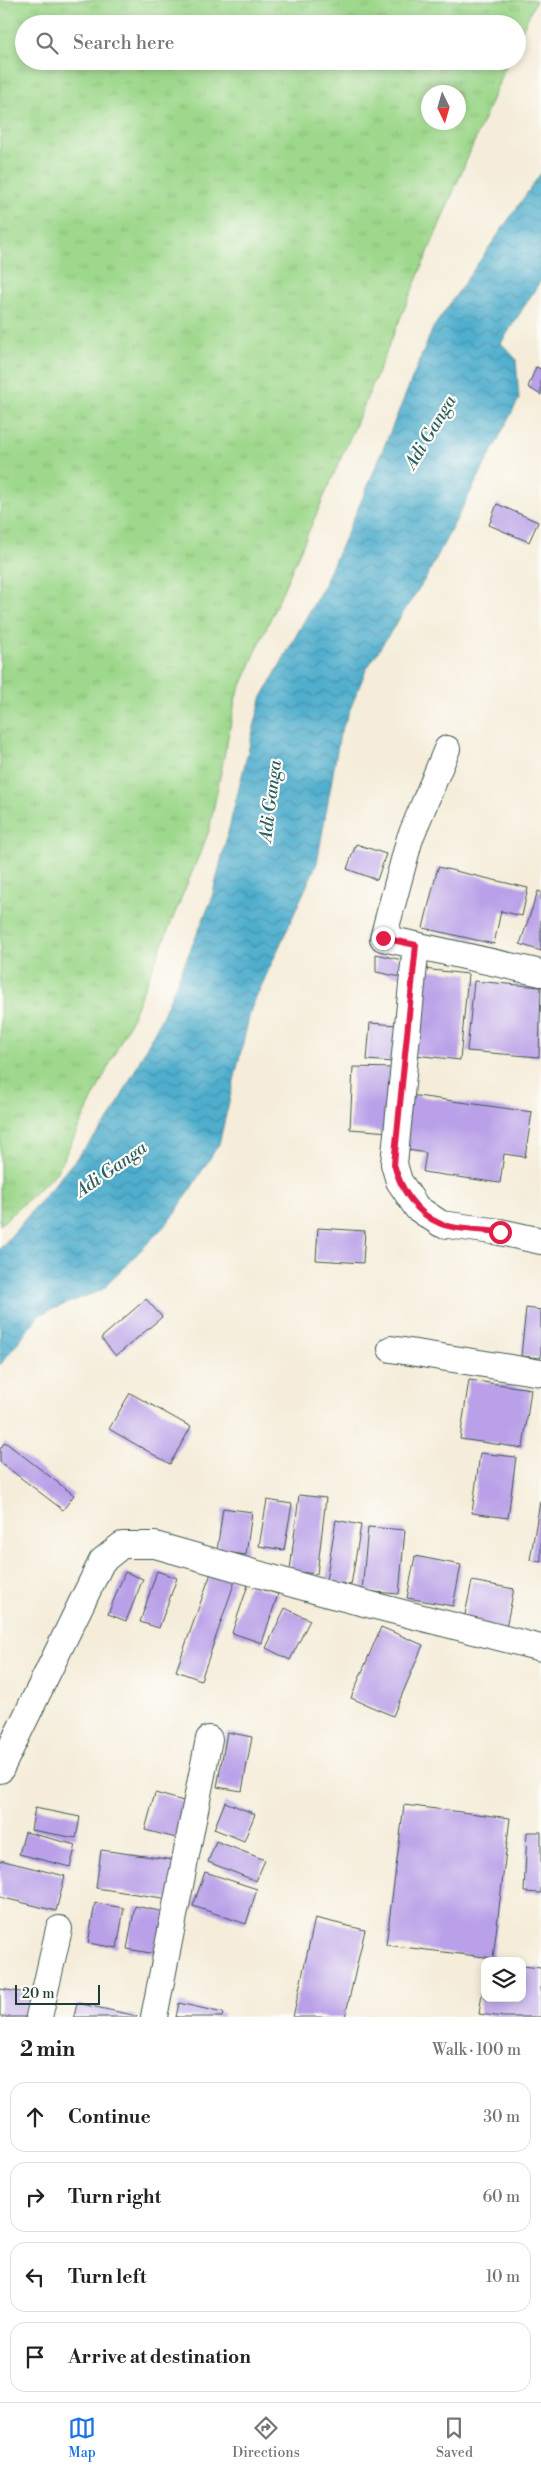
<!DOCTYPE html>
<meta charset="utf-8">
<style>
:root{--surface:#fff;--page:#f6f6f6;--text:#222;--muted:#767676;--line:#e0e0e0;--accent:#1a73e8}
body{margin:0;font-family:"Libre Bodoni",serif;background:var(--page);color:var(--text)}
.controls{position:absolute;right:15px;bottom:15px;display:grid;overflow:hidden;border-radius:10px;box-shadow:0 2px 8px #0003}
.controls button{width:45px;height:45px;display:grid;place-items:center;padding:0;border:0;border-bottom:1px solid var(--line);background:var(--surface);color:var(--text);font:25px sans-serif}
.compass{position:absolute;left:421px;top:85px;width:45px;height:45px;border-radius:50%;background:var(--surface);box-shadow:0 2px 8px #0003;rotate:175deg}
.scale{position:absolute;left:15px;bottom:12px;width:85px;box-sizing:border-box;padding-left:5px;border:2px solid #1f3d34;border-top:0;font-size:14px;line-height:18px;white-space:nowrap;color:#1f3d34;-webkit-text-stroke:4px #fdfcf7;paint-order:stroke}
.stop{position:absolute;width:15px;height:15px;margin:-11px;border:4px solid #e11d48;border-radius:50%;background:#fff}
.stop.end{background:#e11d48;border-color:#fff;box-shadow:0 1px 5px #0008}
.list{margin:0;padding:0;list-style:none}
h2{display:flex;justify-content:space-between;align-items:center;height:65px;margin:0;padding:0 20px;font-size:21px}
h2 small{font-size:16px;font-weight:400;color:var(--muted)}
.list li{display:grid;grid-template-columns:32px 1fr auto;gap:15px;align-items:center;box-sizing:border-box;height:70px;margin:0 10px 10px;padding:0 10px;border:1px solid var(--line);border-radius:15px}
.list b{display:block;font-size:19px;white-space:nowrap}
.list em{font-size:16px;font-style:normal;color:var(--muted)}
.icon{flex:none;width:28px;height:28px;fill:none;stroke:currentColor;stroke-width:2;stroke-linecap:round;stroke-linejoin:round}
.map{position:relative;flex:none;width:541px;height:2017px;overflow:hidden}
.search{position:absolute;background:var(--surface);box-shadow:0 2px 8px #0003;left:15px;right:15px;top:15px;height:55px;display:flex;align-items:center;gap:12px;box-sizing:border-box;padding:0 18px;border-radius:28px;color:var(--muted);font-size:19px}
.sheet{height:385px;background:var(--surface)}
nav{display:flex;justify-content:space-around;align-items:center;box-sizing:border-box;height:70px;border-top:1px solid var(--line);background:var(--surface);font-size:14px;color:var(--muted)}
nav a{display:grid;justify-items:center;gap:2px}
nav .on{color:var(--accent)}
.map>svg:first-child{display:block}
.grass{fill:url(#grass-tufts);stroke:#5e8a60;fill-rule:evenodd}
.water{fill:url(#water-waves);stroke:#377680}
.building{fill:#b9a0e8}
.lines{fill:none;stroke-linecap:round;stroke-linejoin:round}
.minor-casing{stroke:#3f574d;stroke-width:28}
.minor{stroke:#fff;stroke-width:26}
.route{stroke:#e11d48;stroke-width:6}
.labels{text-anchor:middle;stroke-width:4.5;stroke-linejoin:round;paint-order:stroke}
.water-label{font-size:18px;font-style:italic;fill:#2d5f62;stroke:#fdfcf7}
</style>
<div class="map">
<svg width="541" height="2017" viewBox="0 0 541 2017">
<defs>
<pattern id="grass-tufts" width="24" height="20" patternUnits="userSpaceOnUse" patternTransform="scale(1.25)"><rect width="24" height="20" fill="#9ed88c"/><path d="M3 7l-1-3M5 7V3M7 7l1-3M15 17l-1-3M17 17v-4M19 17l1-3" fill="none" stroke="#88ba79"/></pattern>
<pattern id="water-waves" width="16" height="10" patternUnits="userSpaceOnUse" patternTransform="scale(1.25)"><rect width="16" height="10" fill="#4faecd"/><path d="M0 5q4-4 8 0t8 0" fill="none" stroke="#418fa7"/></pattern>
</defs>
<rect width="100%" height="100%" fill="#fdfcf7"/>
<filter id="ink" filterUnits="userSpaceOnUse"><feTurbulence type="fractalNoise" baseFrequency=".02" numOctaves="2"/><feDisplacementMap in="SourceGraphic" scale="10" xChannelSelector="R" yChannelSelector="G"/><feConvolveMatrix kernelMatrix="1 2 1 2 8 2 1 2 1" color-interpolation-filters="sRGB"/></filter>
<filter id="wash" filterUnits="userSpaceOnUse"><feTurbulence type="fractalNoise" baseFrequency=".0096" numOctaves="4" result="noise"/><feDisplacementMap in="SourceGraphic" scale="20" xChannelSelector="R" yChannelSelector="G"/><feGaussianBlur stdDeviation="1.12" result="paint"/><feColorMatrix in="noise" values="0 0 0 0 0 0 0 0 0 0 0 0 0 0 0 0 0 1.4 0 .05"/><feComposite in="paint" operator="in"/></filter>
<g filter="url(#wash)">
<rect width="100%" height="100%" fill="#f5edda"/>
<path class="grass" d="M0,0H536L517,41V24H24V61H508L359,417L236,697L209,831L130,1022L57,1172L0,1225ZM428,92H458V122H428Z"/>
<path class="water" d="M541,173V280L501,343L516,359L519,399L427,576L366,670L340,734L317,863L251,1009L219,1144L172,1218L102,1290L40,1314L0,1365V1249L111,1117L163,1015L211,901L261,699L323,587L367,488L433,328Z"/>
<g id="blocks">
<path class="building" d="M536,367L541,369V395L528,387Z
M497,504L538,522L529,542L489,525Z
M356,844L386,854L377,880L347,869Z
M438,867L528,888L522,916L501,911L494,944L423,928Z
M538,891L541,892V951L520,944Z
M376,954L402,960L401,977L376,972Z
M423,969L468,974L460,1060L414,1055Z
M474,981L541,987L539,1057L467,1051Z
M370,1023L397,1025L394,1062L367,1060Z
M353,1067L393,1068L390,1132L350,1129Z
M410,1095L532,1112L525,1157L504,1154L500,1183L423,1172L426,1153L402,1149Z
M318,1228L365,1231L363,1263L316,1260Z
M146,1299L162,1317L116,1356L101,1338Z
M526,1308L541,1310V1358L521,1356Z
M469,1380L531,1389L523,1448L460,1439Z
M130,1393L191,1427L170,1464L109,1429Z
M5,1442L74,1495L63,1510L0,1462V1449Z
M480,1453L516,1457L508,1518L472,1513Z
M299,1495L326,1498L317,1574L290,1571Z
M267,1500L292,1504L284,1550L259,1546Z
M540,1502H541V1562L530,1560Z
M223,1508L252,1512L246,1555L217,1551Z
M336,1520L361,1525L351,1585L326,1581Z
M368,1527L405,1530L399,1594L362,1591Z
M415,1556L461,1565L453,1606L407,1598Z
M157,1571L177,1578L159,1628L140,1622Z
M125,1572L143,1579L126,1621L108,1614Z
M211,1573L235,1581L201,1680L176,1671Z
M472,1581L514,1589L505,1632L463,1624Z
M248,1585L278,1594L262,1643L232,1633Z
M285,1608L310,1620L290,1660L266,1648Z
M381,1627L423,1645L393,1716L351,1698Z
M227,1732L252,1737L242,1791L217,1787Z
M155,1793L194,1804L184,1840L145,1830Z
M225,1802L255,1814L244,1841L214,1829Z
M404,1805L510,1818L493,1958L386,1945Z
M35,1808L80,1817L76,1838L31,1830Z
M25,1832L76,1845L70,1867L19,1854Z
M527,1832H541V1893L524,1892Z
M216,1841L265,1860L256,1881L208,1862Z
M101,1850L181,1861L176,1900L96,1888Z
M0,1860L65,1876L56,1911L0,1897Z
M205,1872L257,1889L246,1924L193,1906Z
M95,1903L124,1908L117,1948L88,1943Z
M135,1906L170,1913L162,1955L127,1949Z
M315,1918L365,1930L345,2017H293Z
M522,1966L541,1968V2017H504L479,2014L484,1979L485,1998H522Z
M0,1989L34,1994L31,2017H0Z
M77,2003L137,2016V2017H74Z
M179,2003L223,2013L222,2017H176Z"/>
</g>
</g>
<g filter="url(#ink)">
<use href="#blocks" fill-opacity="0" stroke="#3f574d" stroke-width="1"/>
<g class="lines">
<defs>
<path id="minor" d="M447,749L410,838L383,938L541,973
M416,945L394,1164L399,1181L417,1208L441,1224L500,1232L541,1241
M391,1349L541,1373
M0,1770L102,1561L122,1545H155L332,1595L541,1648
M39,2017L59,1929
M154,2017L209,1739"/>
</defs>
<use href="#minor" class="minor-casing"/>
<use href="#minor" class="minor"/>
</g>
</g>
<g class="lines" filter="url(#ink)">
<path class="route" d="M383,938L416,945L394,1164C400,1188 416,1214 441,1224C456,1230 484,1230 500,1232"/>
</g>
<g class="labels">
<g class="water-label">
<text transform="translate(430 432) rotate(-59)" y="6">Adi Ganga</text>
<text transform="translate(270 801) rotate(-83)" y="6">Adi Ganga</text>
<text transform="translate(111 1169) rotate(-35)" y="6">Adi Ganga</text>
</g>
</g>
</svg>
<div class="controls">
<button><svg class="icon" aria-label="layers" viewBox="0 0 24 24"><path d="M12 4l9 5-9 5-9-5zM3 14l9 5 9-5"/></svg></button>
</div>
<svg class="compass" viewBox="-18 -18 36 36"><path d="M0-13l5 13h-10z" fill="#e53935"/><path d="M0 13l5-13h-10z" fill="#767676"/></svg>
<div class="scale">20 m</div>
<div class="stop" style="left:500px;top:1232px"></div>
<div class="stop end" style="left:383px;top:938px"></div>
<div class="search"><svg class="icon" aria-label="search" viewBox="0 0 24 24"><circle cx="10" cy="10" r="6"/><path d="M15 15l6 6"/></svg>Search here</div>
</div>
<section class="sheet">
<h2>2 min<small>Walk · 100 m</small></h2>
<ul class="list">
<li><svg class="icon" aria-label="ahead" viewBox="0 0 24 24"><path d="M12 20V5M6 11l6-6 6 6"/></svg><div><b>Continue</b></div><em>30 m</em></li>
<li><svg class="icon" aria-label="right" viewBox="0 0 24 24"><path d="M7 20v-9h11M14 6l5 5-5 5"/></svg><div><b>Turn right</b></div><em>60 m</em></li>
<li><svg class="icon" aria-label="left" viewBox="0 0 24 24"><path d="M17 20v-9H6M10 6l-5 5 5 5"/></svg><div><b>Turn left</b></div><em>10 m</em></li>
<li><svg class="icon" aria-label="arrive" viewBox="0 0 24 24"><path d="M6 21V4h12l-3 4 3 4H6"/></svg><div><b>Arrive at destination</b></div></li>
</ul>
</section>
<nav>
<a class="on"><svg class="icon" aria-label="map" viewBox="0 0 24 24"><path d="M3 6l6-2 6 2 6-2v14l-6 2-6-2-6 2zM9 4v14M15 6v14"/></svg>Map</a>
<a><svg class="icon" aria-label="directions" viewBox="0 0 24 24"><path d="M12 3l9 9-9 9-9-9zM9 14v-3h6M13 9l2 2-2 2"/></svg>Directions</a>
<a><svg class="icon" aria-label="saved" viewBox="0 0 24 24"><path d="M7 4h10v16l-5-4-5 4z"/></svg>Saved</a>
</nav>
